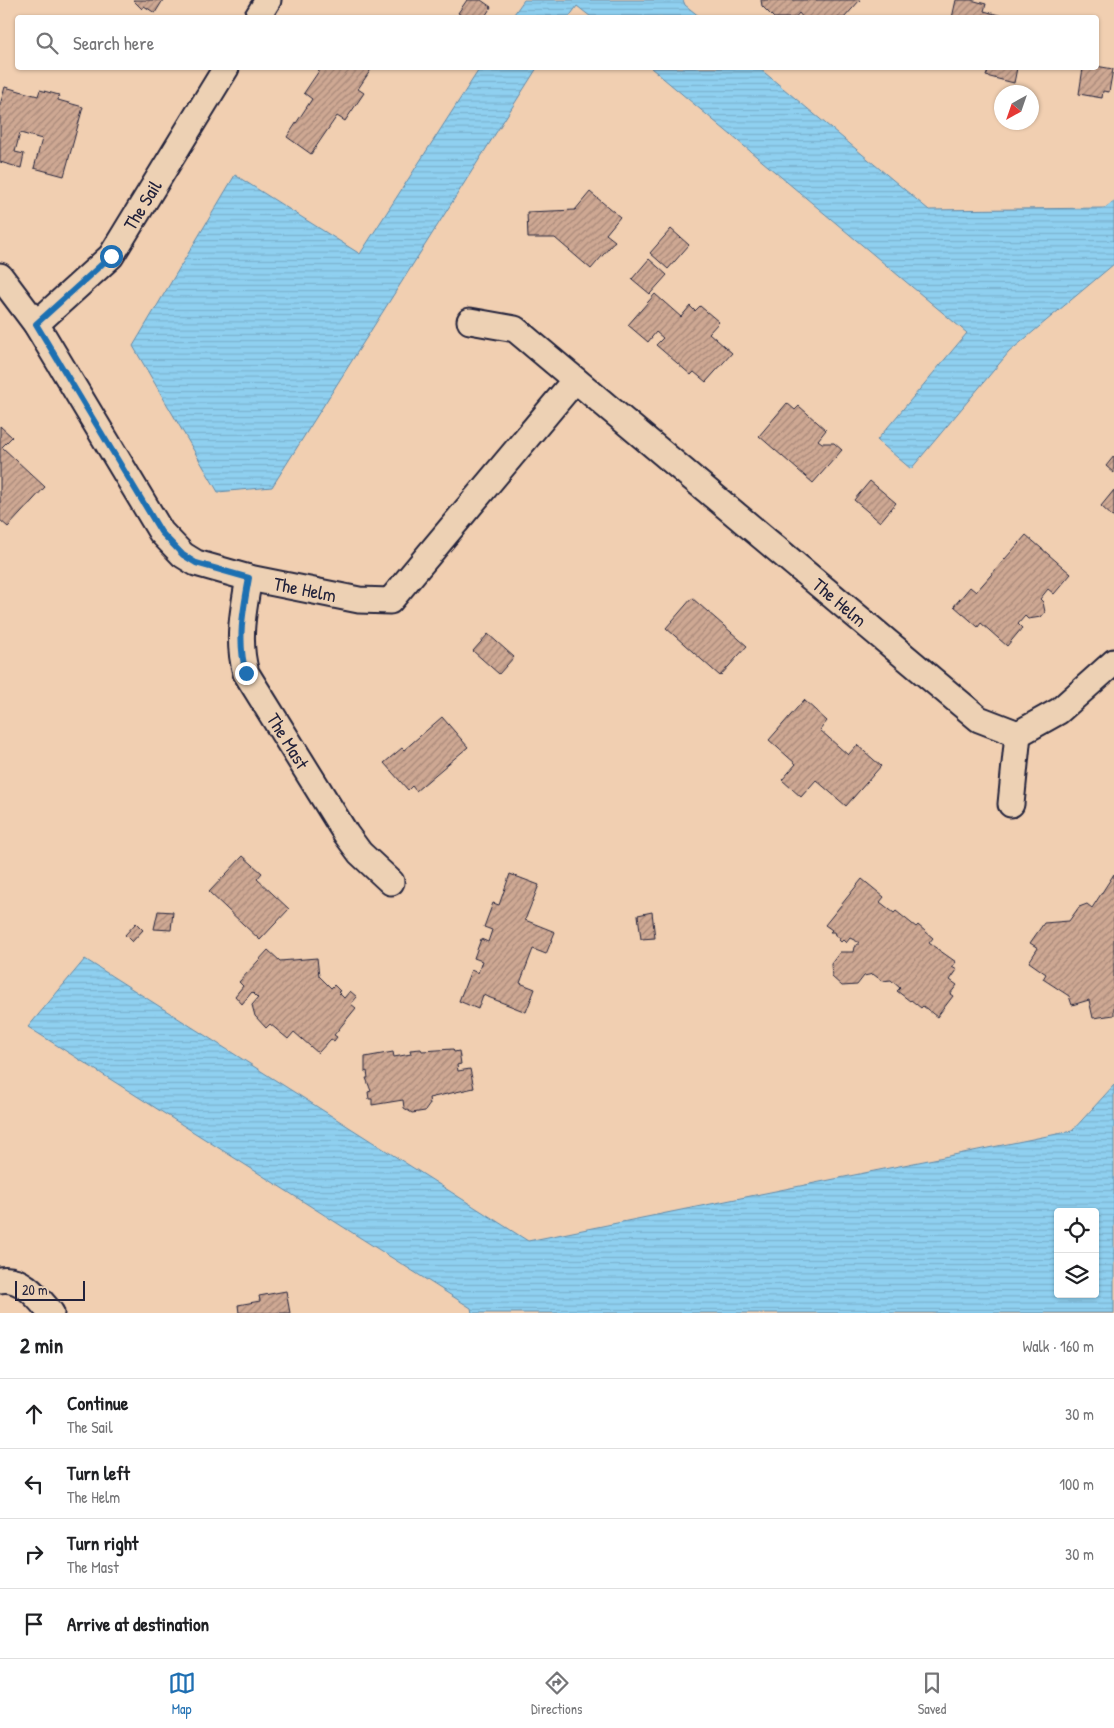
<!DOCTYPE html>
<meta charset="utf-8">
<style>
:root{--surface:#fff;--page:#f6f6f6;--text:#202124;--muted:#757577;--line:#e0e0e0;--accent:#1f6fb2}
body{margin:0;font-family:"Patrick Hand",sans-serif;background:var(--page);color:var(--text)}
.controls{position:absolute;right:15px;bottom:15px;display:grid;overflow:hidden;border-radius:5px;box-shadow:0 1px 4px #0004}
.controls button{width:45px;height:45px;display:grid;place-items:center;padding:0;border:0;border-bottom:1px solid var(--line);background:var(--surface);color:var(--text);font:25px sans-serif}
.compass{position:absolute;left:994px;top:85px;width:45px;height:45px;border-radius:50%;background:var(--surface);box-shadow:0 1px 4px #0004;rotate:220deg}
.scale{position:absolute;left:15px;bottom:12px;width:70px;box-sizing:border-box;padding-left:5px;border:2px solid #22223b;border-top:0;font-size:14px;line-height:18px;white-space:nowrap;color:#22223b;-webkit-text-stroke:4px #edd1b4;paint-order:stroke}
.stop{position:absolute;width:15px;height:15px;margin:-11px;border:4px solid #1f6fb2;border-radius:50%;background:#fff}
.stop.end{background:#1f6fb2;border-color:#fff;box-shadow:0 1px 5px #0008}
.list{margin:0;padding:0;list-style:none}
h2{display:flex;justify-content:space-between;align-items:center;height:65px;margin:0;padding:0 20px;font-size:21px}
h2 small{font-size:16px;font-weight:400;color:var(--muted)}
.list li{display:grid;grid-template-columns:32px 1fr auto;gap:15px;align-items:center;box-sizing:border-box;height:70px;padding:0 20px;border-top:1px solid var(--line)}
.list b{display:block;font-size:19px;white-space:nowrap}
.list p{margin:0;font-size:16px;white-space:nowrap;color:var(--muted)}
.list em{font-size:16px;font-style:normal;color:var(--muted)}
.icon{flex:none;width:28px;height:28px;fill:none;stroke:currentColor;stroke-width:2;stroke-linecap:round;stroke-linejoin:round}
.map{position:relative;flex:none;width:1114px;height:1313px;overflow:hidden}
.search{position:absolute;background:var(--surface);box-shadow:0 1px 4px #0004;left:15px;right:15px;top:15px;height:55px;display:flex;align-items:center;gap:12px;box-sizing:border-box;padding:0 18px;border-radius:5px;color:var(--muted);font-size:19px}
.sheet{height:345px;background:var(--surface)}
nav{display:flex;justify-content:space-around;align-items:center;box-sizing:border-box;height:70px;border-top:1px solid var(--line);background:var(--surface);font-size:14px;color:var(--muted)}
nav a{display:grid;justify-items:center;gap:2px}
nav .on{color:var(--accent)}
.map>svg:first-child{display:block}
.water{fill:url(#water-rules);stroke:#638aa8;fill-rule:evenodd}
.building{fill:url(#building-hatch);stroke:#22223b}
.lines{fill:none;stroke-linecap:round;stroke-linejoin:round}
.minor-casing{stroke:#22223b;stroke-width:29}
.minor{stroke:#edd1b4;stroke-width:25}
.route{stroke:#1f6fb2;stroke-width:6}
.labels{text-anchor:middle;stroke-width:5;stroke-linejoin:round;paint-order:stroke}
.street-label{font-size:19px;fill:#22223b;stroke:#edd1b4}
</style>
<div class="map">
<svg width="1114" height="1313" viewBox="0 0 1114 1313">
<defs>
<pattern id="water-rules" width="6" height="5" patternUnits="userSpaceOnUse" patternTransform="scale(1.25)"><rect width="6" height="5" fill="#8fd0f0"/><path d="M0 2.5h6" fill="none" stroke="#7bb2cf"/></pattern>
<pattern id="building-hatch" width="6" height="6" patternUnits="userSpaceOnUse" patternTransform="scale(1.25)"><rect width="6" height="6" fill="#cea893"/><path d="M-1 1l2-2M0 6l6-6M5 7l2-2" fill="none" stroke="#a78879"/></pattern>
</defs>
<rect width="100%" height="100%" fill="#f1cfb1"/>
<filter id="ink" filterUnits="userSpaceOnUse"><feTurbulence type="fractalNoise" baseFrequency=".02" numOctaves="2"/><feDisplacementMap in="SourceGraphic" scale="10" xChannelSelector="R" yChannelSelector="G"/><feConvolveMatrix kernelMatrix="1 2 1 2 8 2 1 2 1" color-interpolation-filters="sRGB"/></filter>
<g filter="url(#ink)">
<path class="water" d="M524,0H683L685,5L700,17H591L577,6L569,17H512Z
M480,68H537L272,487L218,492L133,346L235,175L360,254Z
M651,68H759L929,210L1105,208L1114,201V264L1009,352L911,469L877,440L967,333Z
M85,959L528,1241L1072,1131L1114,1085V1313H472L471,1308L28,1027ZM1058,1212H1095V1294H1058Z"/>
<path class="building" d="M133,0H163L155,13L144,6L142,9Z
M467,0H481L491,7L484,18H465L458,13Z
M761,0H860L844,18H803L799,13L795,18H774L762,6Z
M956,0H971L986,4L984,11L1010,18H952Z
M1096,66L1113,69L1109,92L1103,91L1102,98L1079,94L1083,68Z
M321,68H372L358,89L364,93L345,121L337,116L311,154L287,137L312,99L304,93Z
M989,68H1017L1014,83L986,76Z
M5,87L38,96L40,90L59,95L58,100L83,107L64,176L34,168L42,139L20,133L15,152L24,154L21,168L0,162V105Z
M590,192L620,217L606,234L615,241L591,269L555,238H528L527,212L575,210Z
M671,229L689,245L668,269L650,253Z
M649,259L667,275L650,294L632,279Z
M655,294L681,317L690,306L695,311L700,306L719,322L709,333L732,353L706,382L694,372L691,375L656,345L663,338L656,332L648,342L628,325Z
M787,403L795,410L799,406L826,430L818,440L822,443H834L842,450L813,483L759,436Z
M0,426L12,437L2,447L45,487L8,527L0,520Z
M1114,456V473L1106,466Z
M870,481L896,503L880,522L854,500Z
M1114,490V518L1101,506Z
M1026,535L1071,574L1054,594L1048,589L1040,599L1043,602L1045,612L1041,617L1028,619L1025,616L1018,624L1022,628L1007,646L981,623L978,627L954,606L970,587L976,592Z
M692,598L747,646L720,676L666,628Z
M488,634L514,657L499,674L473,651Z
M804,700L827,721L820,730L848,755L857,745L881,766L846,806L816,780L801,797L782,780L796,764L769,740Z
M442,717L468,747L416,791L412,786L408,790L384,763L402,748L404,750Z
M243,856L262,873L257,879L289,909L260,940L209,892Z
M510,874L539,885L525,920L555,932L546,954L533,949L520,983L535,989L526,1012L483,995L478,1009L459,1001L471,970L478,973L482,961L474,958L481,939L488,942L492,930L484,927L493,903L499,905Z
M1114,874V1015L1093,1018L1089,1000L1072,1005L1069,996L1043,979L1046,974L1029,962L1038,948L1030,943L1044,923L1069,921L1079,907L1087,904L1092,908Z
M862,879L884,897L880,902L894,913L896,911L916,927L918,925L933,938L929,943L956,962L952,967L957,970L950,980L957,985L950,994L953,996L937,1017L923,1006L921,1008L911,1000L910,1001L897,991L900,988L891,980L882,981L873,974L864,976L857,985L842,986L832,977L831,964L840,952H853L854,947L860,943L850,938L846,943L843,940L841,942L839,940L840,938L835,935L834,932H830L832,930L825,925Z
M158,911L173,912L171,930L154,929Z
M652,912L655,938L641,939L638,915Z
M136,923L143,930L132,942L125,935Z
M268,950L280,961L317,958L319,976L331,988L334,985L340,991L338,992L344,998L350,991L357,997L351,1004L356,1008L334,1035L337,1037L334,1041L331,1039L318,1053L294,1032L288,1039L270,1024L266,1028L255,1016L252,1005L258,998L252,992L242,1004L235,996L243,986L239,982Z
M421,1049L422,1051L453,1049L454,1052L459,1051L461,1064L457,1065L458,1071L470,1069L474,1088L429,1098L430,1104L425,1111L412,1113L404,1108L403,1100L372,1105V1099H369L368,1092L371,1091L366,1078H368L367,1071L365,1072V1057L393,1052L394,1057L411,1054L410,1050Z
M286,1291L290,1313H239L238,1305L260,1301L259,1296Z"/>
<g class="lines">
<defs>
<g id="minor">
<path d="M257,18L268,0"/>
<path id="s1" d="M0,276L36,324L161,532L183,555L196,563L249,578L359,600L390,601L575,380"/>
<path id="s2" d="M470,321L515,329L979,719L1018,734L1059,711L1114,662"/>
<path id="s3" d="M36,324L111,256L226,68"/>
<path id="s4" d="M249,578C243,611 237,641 246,673L346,834L360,853L391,882"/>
<path d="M1011,804L1018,734"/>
<path d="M0,1280C22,1276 38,1298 51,1313"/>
</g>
</defs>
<use href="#minor" class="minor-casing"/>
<use href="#minor" class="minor"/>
</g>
</g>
<g class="lines" filter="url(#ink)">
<path class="route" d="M111,256L36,324L161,532L183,555L196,563L249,578C243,611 237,641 246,673"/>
</g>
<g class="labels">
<g class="street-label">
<text dy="7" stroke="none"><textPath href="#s3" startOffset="161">The Sail</textPath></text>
<text dy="7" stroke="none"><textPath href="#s1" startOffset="462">The Helm</textPath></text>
<text dy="7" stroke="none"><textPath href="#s2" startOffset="470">The Helm</textPath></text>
<text dy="7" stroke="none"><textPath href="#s4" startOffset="176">The Mast</textPath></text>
</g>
</g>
</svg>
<div class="controls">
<button><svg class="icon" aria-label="locate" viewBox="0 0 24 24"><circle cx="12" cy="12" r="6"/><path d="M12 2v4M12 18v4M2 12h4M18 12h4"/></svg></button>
<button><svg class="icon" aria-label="layers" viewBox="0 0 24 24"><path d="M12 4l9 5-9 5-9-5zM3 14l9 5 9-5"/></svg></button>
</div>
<svg class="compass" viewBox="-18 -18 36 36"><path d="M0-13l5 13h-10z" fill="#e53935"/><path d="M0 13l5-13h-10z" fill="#757577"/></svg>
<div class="scale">20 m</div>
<div class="stop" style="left:111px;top:256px"></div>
<div class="stop end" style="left:246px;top:673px"></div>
<div class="search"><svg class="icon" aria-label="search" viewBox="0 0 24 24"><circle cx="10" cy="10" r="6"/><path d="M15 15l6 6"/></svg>Search here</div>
</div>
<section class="sheet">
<h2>2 min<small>Walk · 160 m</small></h2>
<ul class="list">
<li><svg class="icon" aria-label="ahead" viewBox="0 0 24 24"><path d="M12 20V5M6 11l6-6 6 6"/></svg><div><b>Continue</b><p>The Sail</p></div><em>30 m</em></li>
<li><svg class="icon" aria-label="left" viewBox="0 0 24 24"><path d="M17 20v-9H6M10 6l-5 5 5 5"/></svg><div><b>Turn left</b><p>The Helm</p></div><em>100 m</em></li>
<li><svg class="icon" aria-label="right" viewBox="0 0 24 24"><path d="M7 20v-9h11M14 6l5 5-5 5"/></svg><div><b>Turn right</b><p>The Mast</p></div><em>30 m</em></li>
<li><svg class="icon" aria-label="arrive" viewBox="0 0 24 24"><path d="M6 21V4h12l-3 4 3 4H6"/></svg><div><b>Arrive at destination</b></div></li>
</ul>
</section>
<nav>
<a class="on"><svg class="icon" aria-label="map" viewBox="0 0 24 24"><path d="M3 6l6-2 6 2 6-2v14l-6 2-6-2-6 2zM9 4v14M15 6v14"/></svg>Map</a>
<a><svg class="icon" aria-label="directions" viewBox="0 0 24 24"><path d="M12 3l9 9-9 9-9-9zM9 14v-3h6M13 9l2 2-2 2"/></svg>Directions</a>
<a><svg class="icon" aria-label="saved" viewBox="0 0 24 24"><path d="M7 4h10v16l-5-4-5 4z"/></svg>Saved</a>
</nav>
